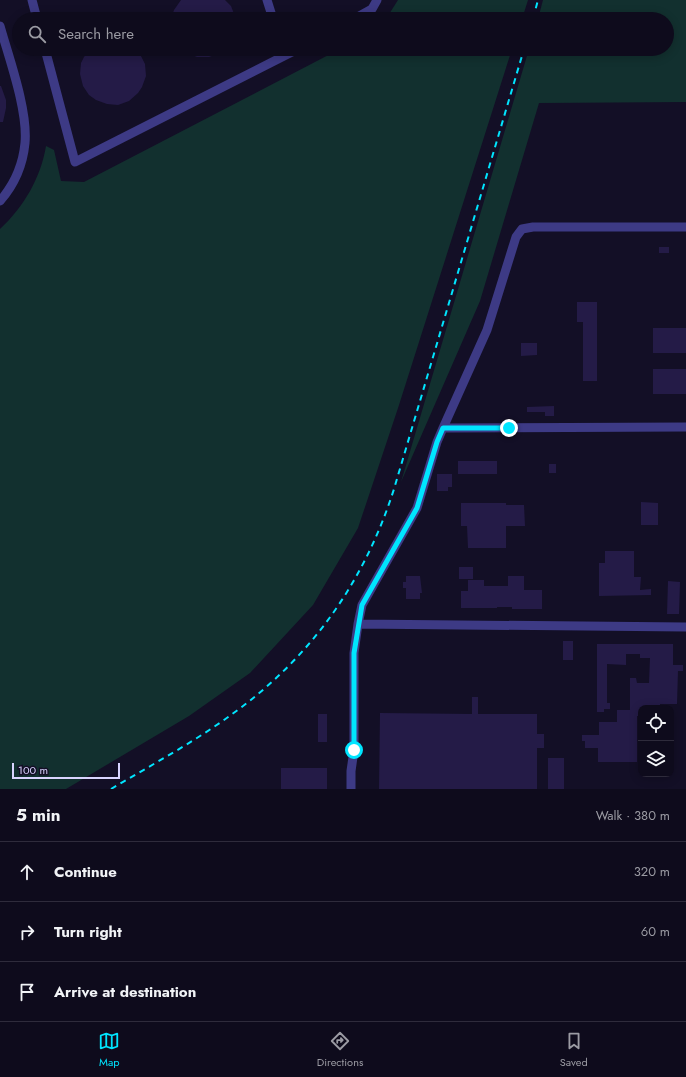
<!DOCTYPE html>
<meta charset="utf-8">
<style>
:root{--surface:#0e0b1c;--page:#171425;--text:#f1f3f6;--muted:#9b9ba3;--line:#2e2b3b;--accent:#00e5ff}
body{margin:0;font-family:Jost,sans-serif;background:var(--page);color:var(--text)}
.controls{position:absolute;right:12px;bottom:12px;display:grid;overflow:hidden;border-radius:8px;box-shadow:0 2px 10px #0003}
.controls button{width:36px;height:36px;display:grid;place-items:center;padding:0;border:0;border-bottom:1px solid var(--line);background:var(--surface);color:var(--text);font:20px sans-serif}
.scale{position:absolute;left:12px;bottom:10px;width:108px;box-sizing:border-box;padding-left:4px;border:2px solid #d9d4ff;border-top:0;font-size:11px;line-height:14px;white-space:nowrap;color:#d9d4ff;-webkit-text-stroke:3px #130f26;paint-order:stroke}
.stop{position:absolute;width:12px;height:12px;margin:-9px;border:3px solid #00e5ff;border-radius:50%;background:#fff}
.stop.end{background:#00e5ff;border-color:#fff;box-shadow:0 1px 4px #0008}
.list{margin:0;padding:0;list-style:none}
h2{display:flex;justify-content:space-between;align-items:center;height:52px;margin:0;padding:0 16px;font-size:17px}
h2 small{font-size:13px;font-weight:400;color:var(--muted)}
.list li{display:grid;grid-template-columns:26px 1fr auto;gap:12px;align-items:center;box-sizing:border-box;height:60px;padding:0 16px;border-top:1px solid var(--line)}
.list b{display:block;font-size:15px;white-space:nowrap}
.list em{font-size:13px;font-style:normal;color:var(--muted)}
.icon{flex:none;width:22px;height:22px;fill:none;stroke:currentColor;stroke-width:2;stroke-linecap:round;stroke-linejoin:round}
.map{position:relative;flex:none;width:686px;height:789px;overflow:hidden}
.search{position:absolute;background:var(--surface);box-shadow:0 2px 10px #0003;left:12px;right:12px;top:12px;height:44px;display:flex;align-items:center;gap:10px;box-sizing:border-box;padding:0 14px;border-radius:22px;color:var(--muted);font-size:15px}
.sheet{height:232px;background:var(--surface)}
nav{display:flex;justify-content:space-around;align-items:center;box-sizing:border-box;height:56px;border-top:1px solid var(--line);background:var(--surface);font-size:11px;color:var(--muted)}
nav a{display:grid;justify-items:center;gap:2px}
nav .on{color:var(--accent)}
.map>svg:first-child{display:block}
.green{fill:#12302f}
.building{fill:#241b47}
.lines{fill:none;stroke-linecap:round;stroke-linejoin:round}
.minor{stroke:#3d3a85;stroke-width:9}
.rail{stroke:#00e5ff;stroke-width:2;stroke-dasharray:6 5;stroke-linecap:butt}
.route{stroke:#00e5ff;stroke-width:5}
</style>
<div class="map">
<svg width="686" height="789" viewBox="0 0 686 789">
<rect width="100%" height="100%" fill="#130f26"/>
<path class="green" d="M398,0H528L522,19H386Z
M543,0H686V102L539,103L480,301L401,482L529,49H667V19H538Z
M340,49H512L399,405L358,528L313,605L250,673L189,716L66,789H0V229C24,207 41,177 46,146L54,150L61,181L84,182Z"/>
<path class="building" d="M181,0H225L231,6L236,19H171L174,10Z
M90,49H136L140,54L145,64L146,76L142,87L138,93L129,101L118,105L107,104L96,100L89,95L83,86L80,74L81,63L84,57Z
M177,49H229V50L209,57H197Z
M0,86H1L6,100V108L3,122H0Z
M659,247H669V253H659Z
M577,302H597V381H583V322H577Z
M653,328H686V353H653Z
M521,343H537V355L521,356Z
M653,369H686V394H653Z
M554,406V416H545V412H527V407Z
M458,461H497V474H458Z
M549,464H556V473H549Z
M437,474H452V487H448V491H437Z
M641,502L658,503V525H641Z
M461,503H506V505H524L525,526H506V548H468L467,526H461Z
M605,551H634V577H641L640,590L651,589V595L599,596V563H605Z
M459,567H473V579H459Z
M406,576H420L422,593H420V599H406V588H403V582H406Z
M508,576H524V590H542V609H512V607H497V608H461V591H468V580H484V586H508Z
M668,581L680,582L679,614H667Z
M563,641H573V660H563Z
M597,644H673V665H683V671H678L677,704H660V706H643V708H641V716H637V762H598V748H585V741H582V735H599V722H617V710H630V678H636L637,683H649L650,658H640V654H626V665L607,664V703H610V709H604V712H597Z
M472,697H478V714H537V734H544V748H537V789H379L380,713L472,714Z
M318,714H327V742H318Z
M548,758H564V789H548Z
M281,768H327V789H281Z"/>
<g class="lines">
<path class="minor" d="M32,0L37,19
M267,0L273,19
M354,19L372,9L377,0
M0,26C9,58 28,110 25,143C23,164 14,185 0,201
M45,49L75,162L284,56
M282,49L284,56L298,49
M686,227H533L522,229L516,237L487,330L443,428L686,427
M443,428L437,442L417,508L362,605L358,624L686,627
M351,789V771L354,750V653L358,624"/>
<path class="rail" d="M533,19L538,0
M111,789C153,764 196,741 235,712C313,655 365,580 394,489L524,49"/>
</g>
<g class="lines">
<path class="route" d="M354,750V653L362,605L417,508L437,442L443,428H509"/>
</g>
</svg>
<div class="controls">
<button><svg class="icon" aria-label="locate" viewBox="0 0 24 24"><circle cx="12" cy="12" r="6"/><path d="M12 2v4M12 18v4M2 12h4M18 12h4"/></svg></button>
<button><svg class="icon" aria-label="layers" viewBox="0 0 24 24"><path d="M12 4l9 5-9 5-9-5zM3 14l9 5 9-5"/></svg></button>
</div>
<div class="scale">100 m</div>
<div class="stop" style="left:354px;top:750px"></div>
<div class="stop end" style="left:509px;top:428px"></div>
<div class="search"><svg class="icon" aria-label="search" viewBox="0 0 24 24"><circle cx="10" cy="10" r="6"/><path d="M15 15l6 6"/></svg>Search here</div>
</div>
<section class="sheet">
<h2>5 min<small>Walk · 380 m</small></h2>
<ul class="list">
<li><svg class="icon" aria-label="ahead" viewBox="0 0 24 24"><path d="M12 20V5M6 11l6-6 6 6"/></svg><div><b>Continue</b></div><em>320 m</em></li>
<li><svg class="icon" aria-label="right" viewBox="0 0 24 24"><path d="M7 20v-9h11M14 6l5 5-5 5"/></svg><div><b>Turn right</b></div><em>60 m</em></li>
<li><svg class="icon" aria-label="arrive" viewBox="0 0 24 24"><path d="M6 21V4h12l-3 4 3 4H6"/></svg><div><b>Arrive at destination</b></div></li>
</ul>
</section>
<nav>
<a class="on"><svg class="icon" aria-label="map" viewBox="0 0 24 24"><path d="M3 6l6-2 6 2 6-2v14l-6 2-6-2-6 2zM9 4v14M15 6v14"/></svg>Map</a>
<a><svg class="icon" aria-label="directions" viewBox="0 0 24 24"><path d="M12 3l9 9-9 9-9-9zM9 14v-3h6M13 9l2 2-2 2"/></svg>Directions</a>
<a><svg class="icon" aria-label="saved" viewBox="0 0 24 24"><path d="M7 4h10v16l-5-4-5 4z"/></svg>Saved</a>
</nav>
